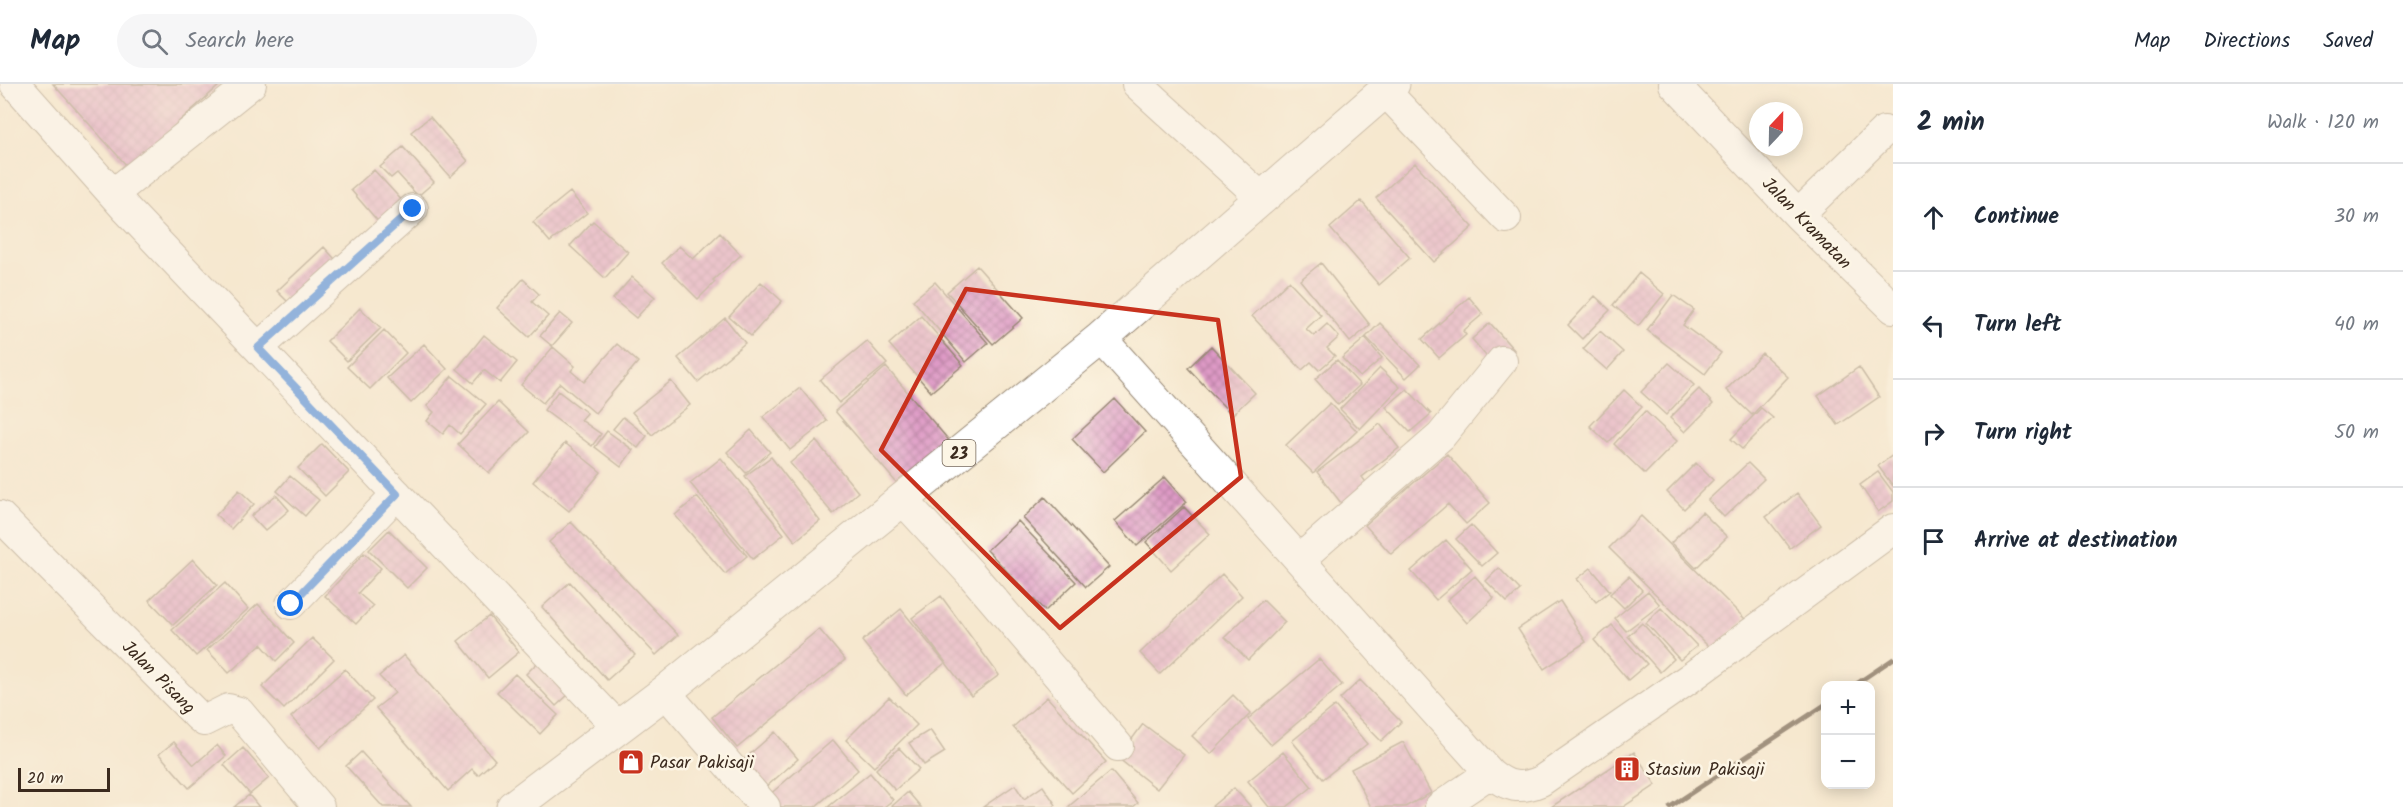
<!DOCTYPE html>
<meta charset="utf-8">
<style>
:root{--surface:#fff;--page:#f6f6f7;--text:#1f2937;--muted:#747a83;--line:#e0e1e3}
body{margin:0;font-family:Kalam,sans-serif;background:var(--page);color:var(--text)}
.controls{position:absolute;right:18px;bottom:18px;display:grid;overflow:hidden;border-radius:12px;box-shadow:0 3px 15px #0003}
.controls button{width:54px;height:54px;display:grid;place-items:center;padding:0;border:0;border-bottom:2px solid var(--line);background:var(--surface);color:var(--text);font:30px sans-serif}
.compass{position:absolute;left:1749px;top:18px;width:54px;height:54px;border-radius:50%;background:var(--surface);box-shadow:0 3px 15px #0003;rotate:22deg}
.scale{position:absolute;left:18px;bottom:15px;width:92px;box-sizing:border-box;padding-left:6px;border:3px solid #3b2a1e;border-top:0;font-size:16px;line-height:21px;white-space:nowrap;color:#3b2a1e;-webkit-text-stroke:4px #fcf5e5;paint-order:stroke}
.stop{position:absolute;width:18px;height:18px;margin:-14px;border:4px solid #1a73e8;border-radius:50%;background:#fff}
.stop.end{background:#1a73e8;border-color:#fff;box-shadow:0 2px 6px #0008}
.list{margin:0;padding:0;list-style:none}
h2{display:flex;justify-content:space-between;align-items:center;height:78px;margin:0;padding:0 24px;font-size:26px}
h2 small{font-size:20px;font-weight:400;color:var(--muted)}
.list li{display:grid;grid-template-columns:39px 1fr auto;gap:18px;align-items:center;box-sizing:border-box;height:108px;padding:0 24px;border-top:2px solid var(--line)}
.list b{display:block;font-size:22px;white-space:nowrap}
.list em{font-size:20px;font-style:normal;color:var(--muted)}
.icon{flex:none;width:33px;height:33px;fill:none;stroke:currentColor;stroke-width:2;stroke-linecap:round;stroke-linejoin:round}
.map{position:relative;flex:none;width:1893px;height:723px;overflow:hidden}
header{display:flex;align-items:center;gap:36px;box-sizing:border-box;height:84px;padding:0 30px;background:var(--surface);border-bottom:2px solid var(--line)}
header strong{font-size:28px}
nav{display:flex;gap:33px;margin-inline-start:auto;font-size:21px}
.search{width:420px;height:54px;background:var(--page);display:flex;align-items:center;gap:15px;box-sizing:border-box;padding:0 21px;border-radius:33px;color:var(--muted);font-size:22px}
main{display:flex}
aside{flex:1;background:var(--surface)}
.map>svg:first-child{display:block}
.building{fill:url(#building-cross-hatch)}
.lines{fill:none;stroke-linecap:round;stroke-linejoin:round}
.minor-casing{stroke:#988976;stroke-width:32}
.trunk-casing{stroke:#988976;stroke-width:35}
.minor{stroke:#fff;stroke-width:30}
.trunk{stroke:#fff;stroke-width:33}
.rail{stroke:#3b2a1e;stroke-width:4.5}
.route{stroke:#1a73e8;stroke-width:8}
.marked{fill:none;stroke:#c8321e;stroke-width:4.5;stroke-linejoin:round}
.labels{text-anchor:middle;stroke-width:5;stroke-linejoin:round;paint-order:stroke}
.shield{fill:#fcf5e5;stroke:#75675a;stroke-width:1.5}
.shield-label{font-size:16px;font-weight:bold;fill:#3b2a1e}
.street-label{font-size:18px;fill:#3b2a1e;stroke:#fcf5e5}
.poi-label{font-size:18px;fill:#3b2a1e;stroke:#fcf5e5;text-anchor:start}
</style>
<header>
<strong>Map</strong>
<div class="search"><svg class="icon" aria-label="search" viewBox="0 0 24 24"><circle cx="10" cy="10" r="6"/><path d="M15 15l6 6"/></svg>Search here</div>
<nav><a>Map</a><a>Directions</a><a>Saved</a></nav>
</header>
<main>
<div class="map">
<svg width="1893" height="723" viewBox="0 0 1893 723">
<defs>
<pattern id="building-cross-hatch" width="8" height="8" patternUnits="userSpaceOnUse" patternTransform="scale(1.5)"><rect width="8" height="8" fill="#de9ac6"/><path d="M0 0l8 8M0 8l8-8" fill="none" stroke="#b57ea0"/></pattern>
</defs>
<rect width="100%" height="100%" fill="#fcf5e5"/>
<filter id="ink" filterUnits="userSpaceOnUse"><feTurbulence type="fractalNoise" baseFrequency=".0167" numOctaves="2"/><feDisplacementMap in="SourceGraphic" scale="12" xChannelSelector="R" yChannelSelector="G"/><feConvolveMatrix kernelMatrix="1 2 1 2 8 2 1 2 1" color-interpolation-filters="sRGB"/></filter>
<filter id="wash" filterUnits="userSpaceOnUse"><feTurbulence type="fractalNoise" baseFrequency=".008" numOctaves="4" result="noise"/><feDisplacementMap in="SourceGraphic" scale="24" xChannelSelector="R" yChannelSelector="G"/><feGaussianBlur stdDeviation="1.35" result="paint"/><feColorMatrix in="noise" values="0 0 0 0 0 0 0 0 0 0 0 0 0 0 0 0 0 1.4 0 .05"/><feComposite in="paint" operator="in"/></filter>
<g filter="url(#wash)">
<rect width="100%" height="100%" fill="#f6e8cf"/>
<g id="blocks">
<path class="building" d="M53,0H221L128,83Z
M430,33L468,77L450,93L411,48Z
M403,63L434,98L418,112L397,89L391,94L380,83Z
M1415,79L1473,143L1434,178L1376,114Z
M374,86L406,121L382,142L351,106Z
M570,108L587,129L550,158L533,138Z
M1361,117L1410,174L1379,201L1330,144Z
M593,137L628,168L605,194L570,162Z
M720,149L741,171L713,196L715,198L698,215L662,179L679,162L693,175Z
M324,163L343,184L297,227L277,207Z
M1321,179L1370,241L1350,258L1300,196Z
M977,182L1023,234L993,260L947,208Z
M1639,189L1664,210L1638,242L1613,221Z
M632,193L655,213L636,234L613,215Z
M523,195L539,210L532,218L548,232L529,253L497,224Z
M1289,197L1321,231L1306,245L1314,252L1327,240L1339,253L1327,264L1335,272L1319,286L1311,278L1302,286L1252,232Z
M761,198L782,217L751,252L729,233Z
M935,198L988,259L966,278L913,216Z
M1673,211L1694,226L1683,241L1721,269L1705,290L1647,246Z
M1595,212L1610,226L1582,255L1568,241Z
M1469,213L1483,230L1463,247L1466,251L1439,274L1422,255Z
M360,224L381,244L347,277L327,257Z
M560,229L572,239L552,262L540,252Z
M921,232L963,281L931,308L889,260Z
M725,234L745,259L698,298L678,274Z
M1380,239L1420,281L1406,294L1366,253Z
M1490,239L1514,266L1495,283L1472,255Z
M384,246L406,269L370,305L347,283Z
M1600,247L1623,268L1607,286L1583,265Z
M484,251L517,278L500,299L484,286L473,299L457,285Z
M1365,254L1382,274L1360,293L1342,274Z
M867,257L887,280L839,319L820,296Z
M424,260L447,285L411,319L387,294Z
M617,260L638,278L595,329L560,299L543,319L521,301L553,263L575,282L571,287L584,298Z
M1211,262L1255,309L1232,331L1188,284Z
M1762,269L1788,293L1752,331L1726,306Z
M1337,276L1360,301L1338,321L1315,295Z
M1669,279L1694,301L1666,331L1641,308Z
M886,283L952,360L901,404L835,327Z
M1859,283L1879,313L1838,341L1818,312Z
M1380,284L1400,303L1360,345L1340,325Z
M452,292L486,320L460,350L450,341L443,350L427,337L434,328L427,322Z
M671,297L690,321L652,351L632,328Z
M800,304L827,337L790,366L763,333Z
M1407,305L1431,330L1410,348L1386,323Z
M1699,305L1713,320L1685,348L1670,334Z
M1624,306L1642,323L1608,359L1590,342Z
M558,307L587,329L581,336L601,350L592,362L544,326Z
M1115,315L1145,348L1103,388L1072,355Z
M498,318L529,348L489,389L458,360Z
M1330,319L1357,347L1313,389L1286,361Z
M1761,324L1773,334L1742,365L1731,355Z
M1645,327L1677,357L1645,390L1614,360Z
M623,333L647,352L638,364L613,345Z
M1380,340L1399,364L1362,393L1374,409L1348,428L1317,388Z
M751,346L770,368L746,389L727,368Z
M607,347L633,366L621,383L595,363Z
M816,357L858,408L833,430L790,379Z
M565,359L601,388L569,427L533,398Z
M322,360L349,388L325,412L298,384Z
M1447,370L1490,419L1466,440L1448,420L1391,470L1365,441Z
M1893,371V402L1878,382Z
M771,373L820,437L795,457L745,392Z
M721,374L784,450L753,475L690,399Z
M1696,379L1713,396L1684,425L1667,408Z
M1748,379L1764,395L1724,433L1708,416Z
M1878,388L1893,408V417L1878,428L1860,401Z
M290,392L319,416L305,432L277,407Z
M1165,393L1187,418L1137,462L1115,437Z
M239,406L254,420L231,445L216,431Z
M1797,409L1821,441L1790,464L1766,433Z
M276,411L289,426L265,447L251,432Z
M697,413L747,472L725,490L675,431Z
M1045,413L1109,483L1086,503L1023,434Z
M1184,423L1210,450L1171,486L1146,458Z
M1702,428L1727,453L1696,484L1671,459Z
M1641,432L1745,535L1713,567L1609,464Z
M1018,437L1076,498L1045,527L987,466Z
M571,438L678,551L656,571L549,458Z
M1471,441L1497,469L1482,482L1456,455Z
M389,446L427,484L407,504L369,466Z
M1446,456L1472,485L1436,516L1411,487Z
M364,469L381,484L358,509L373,522L356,540L325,512Z
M193,475L217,501L173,541L149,516Z
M1499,484L1520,506L1507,518L1486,497Z
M1591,484L1610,507L1596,518L1577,495Z
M1222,490L1242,512L1160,590L1140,569Z
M1475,492L1494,514L1467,539L1447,516Z
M1629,492L1642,506L1624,524L1610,510Z
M570,498L635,571L607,596L542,523Z
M225,499L248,525L196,572L172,546Z
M1648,507L1660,521L1626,547L1615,534Z
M941,512L999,591L971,612L912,534Z
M1263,516L1285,538L1248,576L1225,553Z
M1560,517L1586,558L1544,585L1518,545Z
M258,520L294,559L276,577L261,560L229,589L207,566Z
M1661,524L1697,562L1680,576L1646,539Z
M901,525L945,579L906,611L862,557Z
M489,532L519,568L488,594L458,557Z
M1642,539L1674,575L1660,588L1628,552Z
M1612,541L1647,580L1628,596L1594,556Z
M819,545L845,576L737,664L712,633Z
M312,554L334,575L284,625L262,603Z
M404,571L495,676L478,691L472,685L448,707L376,624L395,609L379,592Z
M1319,575L1342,601L1271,661L1248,635Z
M538,578L569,610L556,622L526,590Z
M345,585L373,616L320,664L291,633Z
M515,590L558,631L540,650L497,608Z
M1360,596L1401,638L1381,657L1340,615Z
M1233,611L1251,629L1211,670L1192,652Z
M889,613L917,641L874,683L846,656Z
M1047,613L1106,678L1072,709L1013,643Z
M1335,622L1367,660L1323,695L1292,657Z
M1143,640L1184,671L1157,705L1118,674Z
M930,646L945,668L924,681L909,659Z
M775,648L798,675L766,703L742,677Z
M833,656L858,686L815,723H777L768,712Z
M174,658L194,681L217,661L226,672L189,704L159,670Z
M1403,658L1431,709L1405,723H1371L1351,685Z
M243,664L269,694L250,710L224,681Z
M899,664L919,685L895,706L876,685Z
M361,668L411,723H383L346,682Z
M1283,668L1312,703L1287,723H1269L1248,697Z
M1634,668L1656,701L1623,723H1551Z
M1111,687L1138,719L1133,723H1068Z
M870,689L893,716L884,723H828Z
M1015,701L1024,715L1043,702L1056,721L1053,723H983Z
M1234,704L1251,723H1211Z
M908,708L921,723H891Z
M249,711L259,723H234Z"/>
</g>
</g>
<g filter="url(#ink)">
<use href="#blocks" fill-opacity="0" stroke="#988976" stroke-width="1.5"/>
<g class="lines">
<defs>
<path id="minor" d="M15,0L127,126L618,643
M1137,0L1262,114
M1674,0L1798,131L1893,224
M1384,6L1506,134
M113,110L251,0
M1798,131L1884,47
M1101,254L1490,689C1507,703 1520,706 1541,697L1690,594L1893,445
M258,264L413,125
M902,415L972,491L1118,662
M0,432L197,631L204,637L228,625L239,628L319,723
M1300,475L1441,352L1502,277
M291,520L397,410
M665,608L765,723
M1440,723L1490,689"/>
<path id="trunk" d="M513,723L665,608L1101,254L1393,0"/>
</defs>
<use href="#minor" class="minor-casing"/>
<use href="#trunk" class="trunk-casing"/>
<use href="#minor" class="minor"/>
<use href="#trunk" class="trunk"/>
<path class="rail" d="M1853,602L1893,575
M1670,723L1826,620"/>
</g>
</g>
<g class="lines" filter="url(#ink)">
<path class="route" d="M291,520L397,410L258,264L413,125"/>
</g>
<path d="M0 0H1893V723H0ZM966,205L1218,236L1241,393L1060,544L881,366Z" fill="#f6e8cf" fill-opacity=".55" fill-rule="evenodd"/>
<path class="marked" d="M966,205L1218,236L1241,393L1060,544L881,366Z"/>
<defs>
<symbol id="shop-square" viewBox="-11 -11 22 22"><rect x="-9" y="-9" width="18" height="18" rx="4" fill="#c8321e" stroke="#fcf5e5"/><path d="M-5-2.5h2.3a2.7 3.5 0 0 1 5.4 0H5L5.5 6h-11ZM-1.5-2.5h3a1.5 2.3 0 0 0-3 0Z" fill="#fff"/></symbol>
<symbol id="building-square" viewBox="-11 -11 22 22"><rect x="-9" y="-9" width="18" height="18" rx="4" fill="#c8321e" stroke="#fcf5e5"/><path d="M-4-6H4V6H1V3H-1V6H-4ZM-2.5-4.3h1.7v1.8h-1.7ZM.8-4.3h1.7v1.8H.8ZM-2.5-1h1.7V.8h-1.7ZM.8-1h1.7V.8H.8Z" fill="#fff"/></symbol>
</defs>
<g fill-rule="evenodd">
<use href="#shop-square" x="616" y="663" width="30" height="30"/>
<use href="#building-square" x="1612" y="670" width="30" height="30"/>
</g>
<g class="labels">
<rect class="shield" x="942.5" y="356" width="33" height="26" rx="4.5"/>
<g class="shield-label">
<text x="959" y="375">23</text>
</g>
<g class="street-label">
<text transform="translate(1807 139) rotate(46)" y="6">Jalan Kramatan</text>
<text transform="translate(159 593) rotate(45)" y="6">Jalan Pisang</text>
</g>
<g class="poi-label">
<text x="650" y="684">Pasar Pakisaji</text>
<text x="1646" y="691">Stasiun Pakisaji</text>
</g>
</g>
</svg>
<div class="controls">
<button>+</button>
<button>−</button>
</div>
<svg class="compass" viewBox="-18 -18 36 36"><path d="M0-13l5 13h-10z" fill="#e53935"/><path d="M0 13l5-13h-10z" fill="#747a83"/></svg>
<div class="scale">20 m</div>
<div class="stop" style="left:291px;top:520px"></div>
<div class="stop end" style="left:413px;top:125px"></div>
</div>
<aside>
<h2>2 min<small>Walk · 120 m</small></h2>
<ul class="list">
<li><svg class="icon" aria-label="ahead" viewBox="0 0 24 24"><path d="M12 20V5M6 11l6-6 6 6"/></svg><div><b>Continue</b></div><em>30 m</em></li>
<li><svg class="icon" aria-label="left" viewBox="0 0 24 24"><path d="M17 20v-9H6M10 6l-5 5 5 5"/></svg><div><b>Turn left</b></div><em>40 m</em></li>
<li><svg class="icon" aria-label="right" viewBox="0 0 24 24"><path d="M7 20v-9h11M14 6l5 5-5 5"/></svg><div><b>Turn right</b></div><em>50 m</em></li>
<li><svg class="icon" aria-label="arrive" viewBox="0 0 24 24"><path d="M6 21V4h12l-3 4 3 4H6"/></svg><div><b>Arrive at destination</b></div></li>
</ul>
</aside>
</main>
